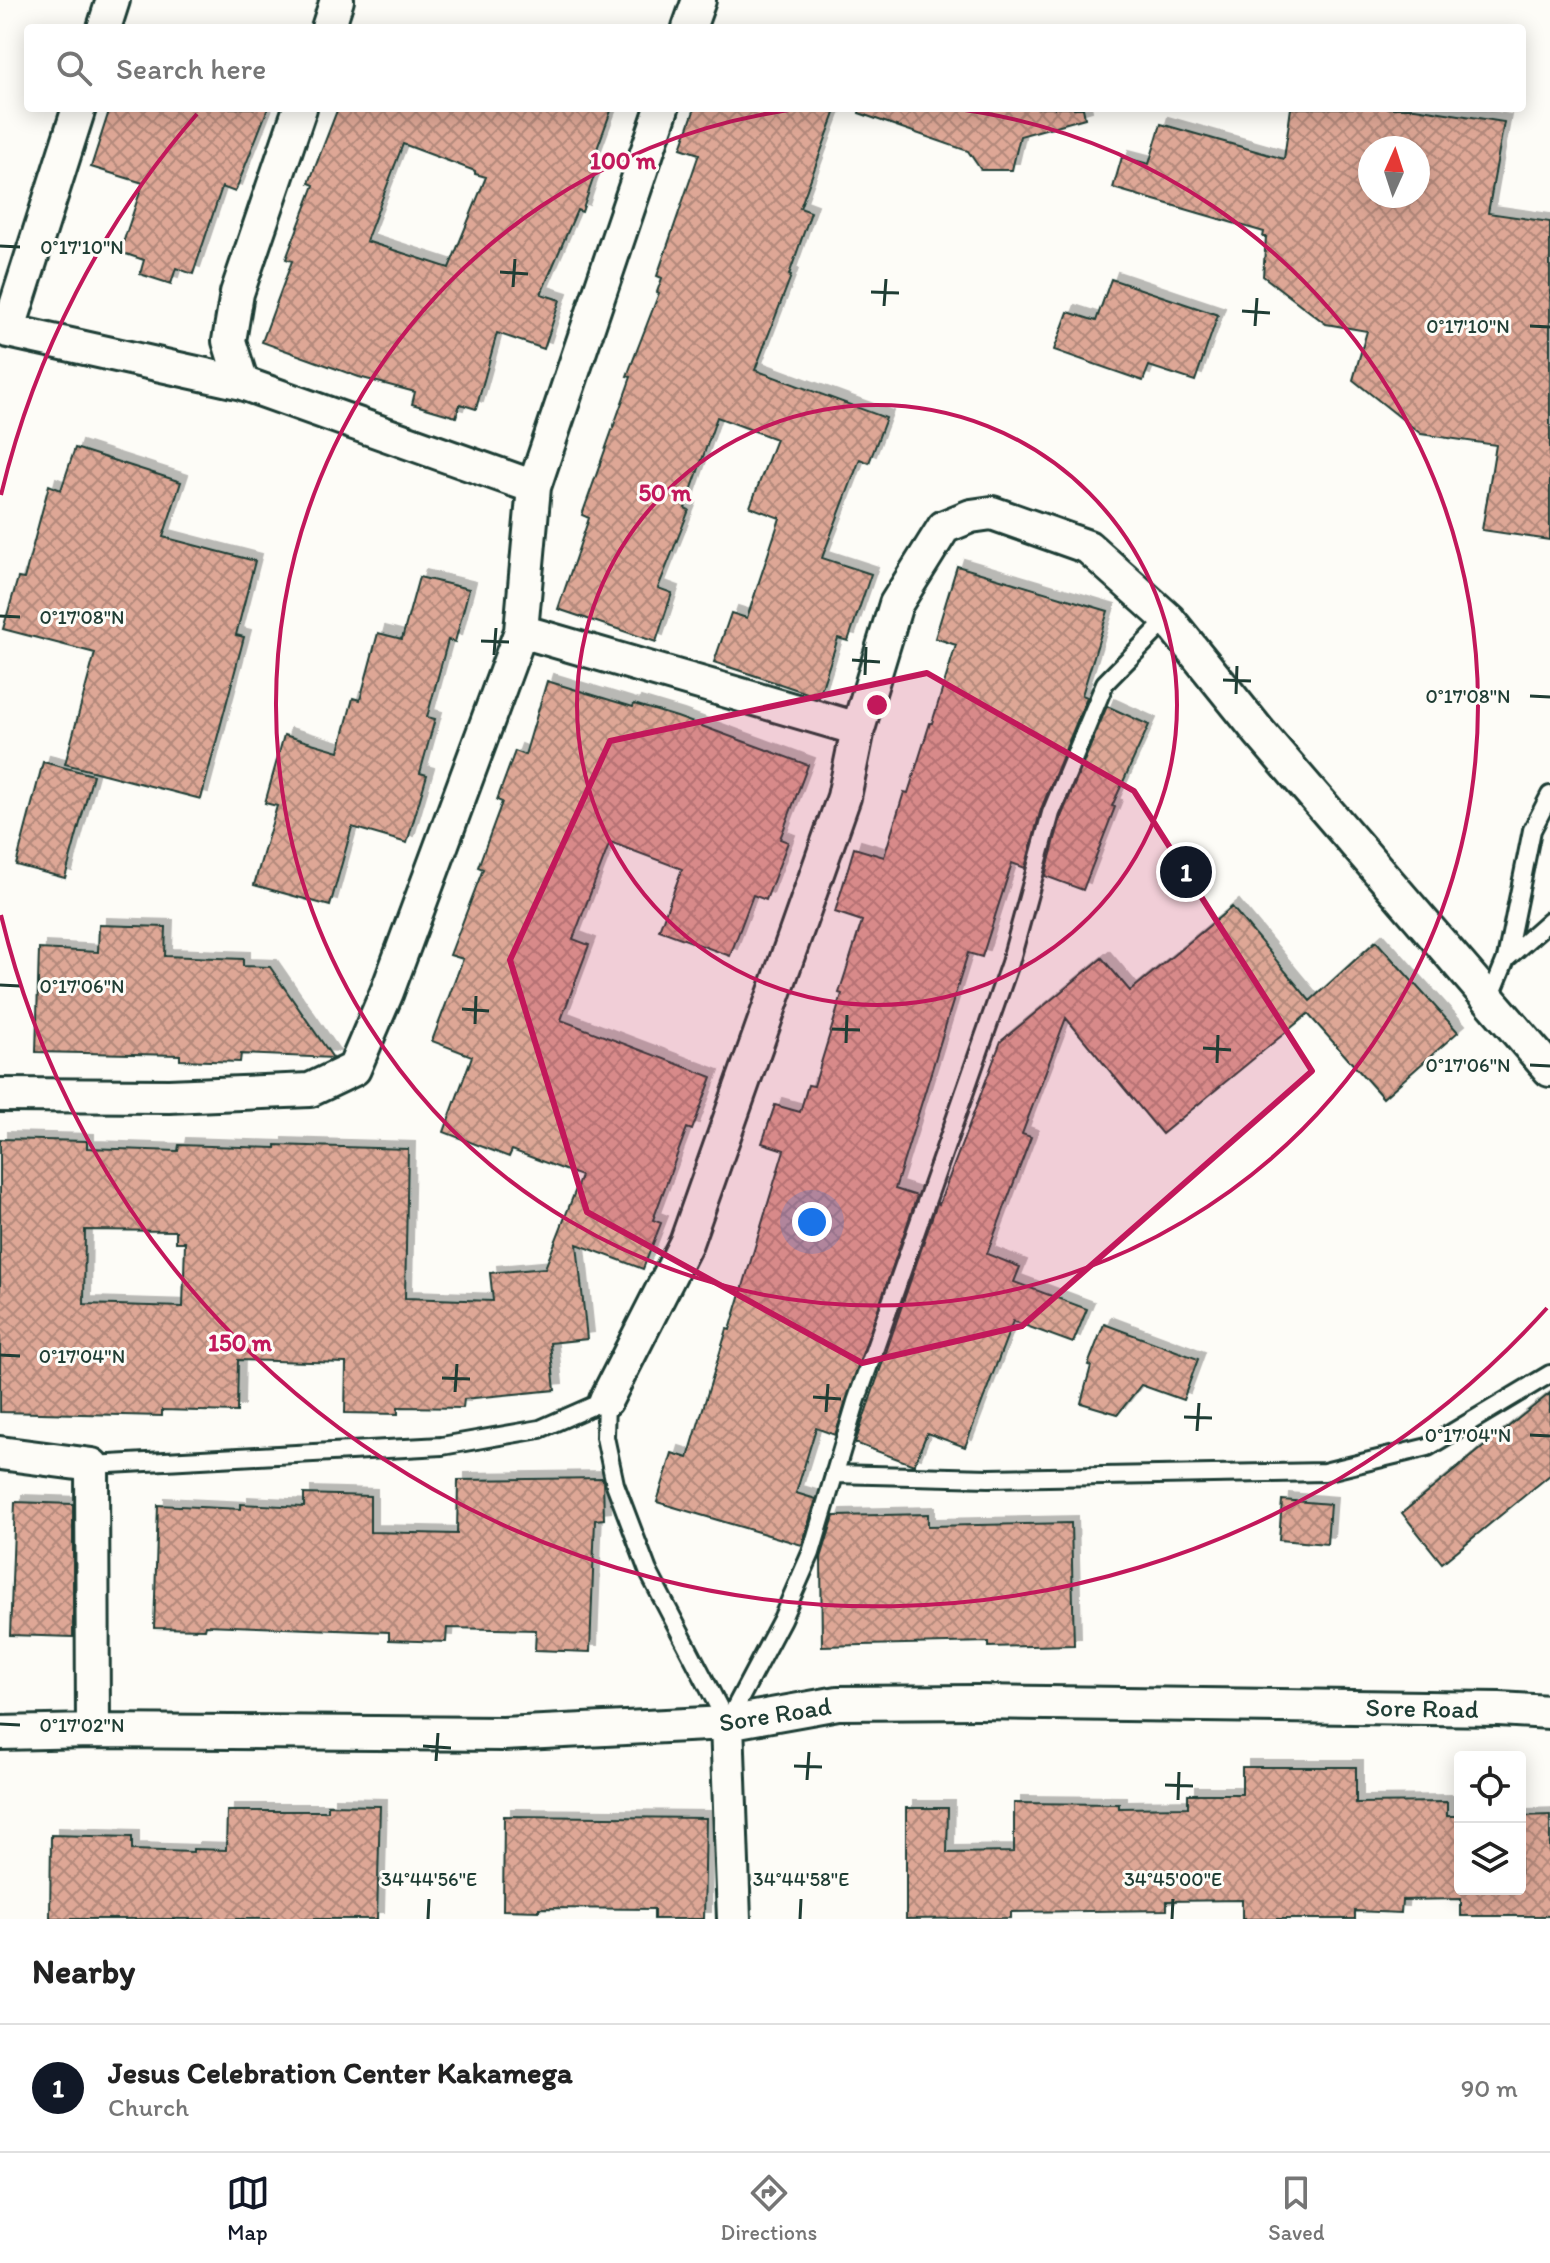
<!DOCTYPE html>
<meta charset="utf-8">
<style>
:root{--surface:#fff;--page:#f6f6f6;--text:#222;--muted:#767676;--line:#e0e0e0;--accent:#111827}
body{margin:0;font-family:Itim,sans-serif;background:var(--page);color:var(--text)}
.controls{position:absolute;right:24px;bottom:24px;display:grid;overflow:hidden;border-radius:8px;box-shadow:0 4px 20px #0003}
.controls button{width:72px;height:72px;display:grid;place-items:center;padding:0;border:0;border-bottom:2px solid var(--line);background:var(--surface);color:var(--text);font:40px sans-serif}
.compass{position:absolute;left:1358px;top:136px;width:72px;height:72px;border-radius:50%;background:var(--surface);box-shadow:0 4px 20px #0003;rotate:3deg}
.you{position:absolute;left:812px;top:1222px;width:28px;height:28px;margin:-20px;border:6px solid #fff;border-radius:50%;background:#1a73e8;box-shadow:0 0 0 12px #1a73e833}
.badge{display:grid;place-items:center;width:52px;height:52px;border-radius:50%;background:var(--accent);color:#fff;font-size:26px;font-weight:700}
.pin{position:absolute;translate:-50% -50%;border:4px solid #fff;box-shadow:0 2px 8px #0006}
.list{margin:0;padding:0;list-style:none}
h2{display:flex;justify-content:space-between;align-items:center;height:104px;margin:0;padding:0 32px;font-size:34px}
h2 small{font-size:26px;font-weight:400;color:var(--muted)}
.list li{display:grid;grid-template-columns:52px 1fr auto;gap:24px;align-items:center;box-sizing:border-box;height:128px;padding:0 32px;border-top:2px solid var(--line)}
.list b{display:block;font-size:30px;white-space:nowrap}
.list p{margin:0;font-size:26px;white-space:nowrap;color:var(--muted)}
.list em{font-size:26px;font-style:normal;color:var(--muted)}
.icon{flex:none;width:44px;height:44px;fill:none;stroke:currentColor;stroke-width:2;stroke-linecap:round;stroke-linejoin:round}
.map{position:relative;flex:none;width:1550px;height:1919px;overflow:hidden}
.search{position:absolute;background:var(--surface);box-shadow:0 4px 20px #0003;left:24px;right:24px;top:24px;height:88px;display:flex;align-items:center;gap:20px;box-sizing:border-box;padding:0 28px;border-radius:8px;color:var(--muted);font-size:30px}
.sheet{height:232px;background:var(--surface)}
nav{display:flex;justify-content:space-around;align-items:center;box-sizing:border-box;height:112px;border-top:2px solid var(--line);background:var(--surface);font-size:22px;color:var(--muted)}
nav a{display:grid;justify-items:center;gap:4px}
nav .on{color:var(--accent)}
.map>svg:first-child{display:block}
.building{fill:url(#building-cross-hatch);stroke:#1f3d34;stroke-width:2;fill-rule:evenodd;filter:url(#shadow)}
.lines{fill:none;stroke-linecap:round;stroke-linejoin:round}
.lane-casing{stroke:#1f3d34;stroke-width:22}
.street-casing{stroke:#1f3d34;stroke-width:38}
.lane{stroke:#fdfcf7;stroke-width:16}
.street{stroke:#fdfcf7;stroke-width:32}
.marked{fill:#c2185b;fill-opacity:0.2;stroke:#c2185b;stroke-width:6;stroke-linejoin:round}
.ticks{fill:none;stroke:#1f3d34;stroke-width:3}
.ring{fill:none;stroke:#c2185b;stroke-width:4}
.labels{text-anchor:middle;stroke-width:6;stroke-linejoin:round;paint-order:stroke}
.street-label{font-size:26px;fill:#1f3d34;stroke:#fdfcf7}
.ticks-label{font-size:20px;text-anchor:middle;fill:#1f3d34;stroke:#fdfcf7;stroke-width:6;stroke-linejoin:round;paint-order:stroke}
.centre{fill:#c2185b;stroke:#fdfcf7;stroke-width:4}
.ring-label{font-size:24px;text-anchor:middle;font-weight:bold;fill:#c2185b;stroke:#fdfcf7;stroke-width:6;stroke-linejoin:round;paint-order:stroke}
</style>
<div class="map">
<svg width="1550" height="1919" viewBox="0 0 1550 1919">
<defs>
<pattern id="building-cross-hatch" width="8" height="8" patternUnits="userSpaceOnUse" patternTransform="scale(2)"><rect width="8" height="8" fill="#dea796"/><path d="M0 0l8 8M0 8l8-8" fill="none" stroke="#b3897b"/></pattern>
<filter id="shadow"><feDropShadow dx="7" dy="-7" stdDeviation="0" flood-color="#0004"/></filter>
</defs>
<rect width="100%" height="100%" fill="#fdfcf7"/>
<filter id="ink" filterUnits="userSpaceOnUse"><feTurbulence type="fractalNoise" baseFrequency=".0125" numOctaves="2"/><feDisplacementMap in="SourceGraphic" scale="16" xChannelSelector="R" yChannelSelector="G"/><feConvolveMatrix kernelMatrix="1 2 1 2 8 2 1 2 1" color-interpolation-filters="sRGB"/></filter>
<g filter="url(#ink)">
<path class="building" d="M110,108H268L235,192L222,187L193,274L176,268L171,284L140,274L144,260L120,252L143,183L91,167Z
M338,108H612L590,168L596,170L582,212L577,210L541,294L560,300L544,349L497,333L476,409L460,404L456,417L412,404L415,392L359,377L262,342L292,261L286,259L314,185L309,183ZM403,144L475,171V174L486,177L449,268L366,241Z
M695,108H837L800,208L811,212L789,275L791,276L755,370L886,418L869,463L860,459L822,558L871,574L848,641L838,638L819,697L714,662L731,613L747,618L780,518L750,507L776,439L717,417L685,508L689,510L658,588L672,593L656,642L558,609L589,518L582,515L631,377L627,376L659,293L657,292L662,278L657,276L699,154L681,148Z
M860,108H1083L1085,118L1020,136L1012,170H981L968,151L859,113Z
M1291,108H1415L1504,122L1488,213L1550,222V540L1482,530L1496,445L1421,434L1353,380L1367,331L1326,324L1263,276L1266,237H1263L1264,232L1113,188L1122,157L1149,164L1161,124L1284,159ZM1370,148H1418V196H1370Z
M1111,279L1218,315L1195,381L1149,366L1143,381L1054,350L1068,312L1096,321Z
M75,448L181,482L163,537L255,561L236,635L244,637L201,799L65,764L95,653L3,629L18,578L24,579L49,485L61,490Z
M957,566L1108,611L1082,695L1087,697L1041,809L1025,868L1012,863L982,957L968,953L895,1189L917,1196L835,1435L816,1428L796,1493L816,1499L802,1545L657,1502L672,1453L688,1458L727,1329L730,1330L784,1150L762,1143L775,1105L800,1112L808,1085L814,1086L842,994L839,993L862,921L835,912L854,848L884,857L904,792L908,793L930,723H932L956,645L935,638Z
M419,577L469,589L455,642L448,640L427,717L435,719L420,773L427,775L407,843L352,827L330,906L254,885L277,806L265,803L284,735L339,751L353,698L360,700L378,633L402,639Z
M547,681L633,707L634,704L677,717L808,765L780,839L788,842L766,900L753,895L730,956L659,930L682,869L610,842L573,939L589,945L561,1020L712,1077L692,1130L687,1128L653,1220L661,1223L643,1269L577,1244L587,1339L550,1343L555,1390L464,1399L463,1408L398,1407V1414L345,1413L346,1363L238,1360L237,1412L162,1410V1416L0,1412V1139L87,1141V1148L178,1151L179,1145L276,1148V1145L408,1149L405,1298L493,1301L490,1273L545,1268L581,1176L512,1150L509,1157L444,1132L472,1056L432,1041L463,959L450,955L483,869L478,867L502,802L497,800L515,751L525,755ZM85,1230L176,1231V1242H185L183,1307L84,1304Z
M1107,706L1149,725L1112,806L1115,807L1083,890L1045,876L1061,817Z
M43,762L93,775L65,878L16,865Z
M1232,907L1310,1001L1376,941L1458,1032L1383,1098L1308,1014L1162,1134L1066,1018L1022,1134L1031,1137L987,1254L1020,1267L1014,1282L1087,1309L1073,1343L1013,1321L965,1447L927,1433L914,1465L855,1443L937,1203L939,1204L1001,1041L1102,958L1130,991Z
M99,925L166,927L165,956L243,959V966L270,967L333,1058L241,1054L240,1062L180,1060V1055L36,1052L39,949L98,952Z
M1104,1324L1198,1359L1183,1400L1141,1385L1118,1414L1081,1403L1091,1366L1088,1365Z
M1550,1393V1475L1442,1563L1402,1513Z
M603,1478L604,1519L595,1520L590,1652L535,1650L536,1630L447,1628L446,1642L389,1640V1632L206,1625L205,1629L154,1628L158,1505L241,1509V1504L304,1507V1494L370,1496V1532L457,1534L458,1480Z
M1282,1500L1330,1504L1327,1544L1279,1540Z
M15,1502L73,1504V1637L10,1635Z
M928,1514V1526L1071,1523L1074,1645L989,1647V1642L822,1646L821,1558L834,1516Z
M1242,1767H1356V1803L1447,1802V1816H1460V1889H1520V1816L1550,1815V1916H1461V1899L1402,1900L1401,1913L1355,1911V1919H1242V1900L1167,1901V1910L1011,1912V1918L906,1919V1808H948L947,1853L1014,1852V1803L1119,1804V1808L1188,1807V1794H1242Z
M328,1805L380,1806L377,1919H50L51,1835L132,1837V1850L193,1852V1849L226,1850L227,1811H328Z
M504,1816L706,1818L704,1919H654V1909L539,1908V1911L503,1910Z"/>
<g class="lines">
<defs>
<path id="lane" d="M1506,959L1532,830L1550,795
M1489,1001L1506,959L1550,920
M92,1465L442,1446L540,1429L606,1400L605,1437L615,1484L648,1571L727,1723
M834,1474L989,1478L1324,1472L1428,1447L1550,1374
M727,1723L782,1619L811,1553L856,1402L1010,963L1051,813L1105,683L1168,619"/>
<path id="street" d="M104,28L113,0
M328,28L337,0
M689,28L699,0
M79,108L8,331L242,383
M300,108L237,293L229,341L242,383L534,487
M521,631L858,729
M0,1095L169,1096L310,1090L354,1069L387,992L521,631L534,487L662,108
M606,1400L686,1243L844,797L858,729L896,604L944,527L971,516L992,513L1088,547L1168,619L1259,732L1550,1070
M0,1453L92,1465L93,1731
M727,1723L734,1919
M0,1733L93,1731L503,1734L727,1723L838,1703L978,1702L1499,1709L1550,1712"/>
</defs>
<use href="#lane" class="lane-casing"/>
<use href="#street" class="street-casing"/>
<use href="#lane" class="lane"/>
<use href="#street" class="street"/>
</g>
</g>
<path class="marked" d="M927,673L1134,791L1312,1071L1022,1326L862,1363L587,1212L510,960L610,741Z"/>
<path class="ticks" d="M0,246L20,247M500,272L528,274M513,287L515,259M871,292L899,293M884,306L886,279M1242,311L1270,313M1255,326L1257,298M1530,326L1550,327M0,616L20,617M481,641L509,642M494,655L496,628M852,660L880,662M865,675L866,647M1223,680L1251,681M1236,694L1237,666M1530,696L1550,697M0,985L20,986M462,1009L489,1011M475,1024L476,996M832,1029L860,1030M846,1043L847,1015M1203,1048L1231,1050M1217,1063L1218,1035M1530,1065L1550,1066M0,1355L20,1356M442,1378L470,1379M455,1392L457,1364M813,1397L841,1399M826,1412L828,1384M1184,1417L1212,1418M1197,1431L1199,1403M1530,1435L1550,1436M0,1724L20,1725M423,1746L451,1748M436,1761L438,1733M794,1766L822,1767M807,1780L809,1752M1165,1785L1193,1786M1178,1800L1179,1772M428,1919L429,1899M800,1919L801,1899M1172,1919L1173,1899"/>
<g class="ring">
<circle cx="877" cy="705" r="300"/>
<path d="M950 108A601 601 0 1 1 804 108"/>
<path d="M1547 1308A901 901 0 0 1 1 915M1 495A901 901 0 0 1 197 114"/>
</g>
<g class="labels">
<g class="street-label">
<text transform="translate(1422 1708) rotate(1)" y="9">Sore Road</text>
<text transform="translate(775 1714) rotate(-9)" y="9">Sore Road</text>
</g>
</g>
<g class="ticks-label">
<text x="82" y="254">0°17'10"N</text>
<text x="1468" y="333">0°17'10"N</text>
<text x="82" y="624">0°17'08"N</text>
<text x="1468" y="703">0°17'08"N</text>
<text x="82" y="993">0°17'06"N</text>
<text x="1468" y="1072">0°17'06"N</text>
<text x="82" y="1363">0°17'04"N</text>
<text x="1468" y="1442">0°17'04"N</text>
<text x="82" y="1732">0°17'02"N</text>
<text x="429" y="1886">34°44'56"E</text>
<text x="801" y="1886">34°44'58"E</text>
<text x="1173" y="1886">34°45'00"E</text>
</g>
<circle cx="877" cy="705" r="12" class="centre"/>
<g class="ring-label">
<text x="623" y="169">100 m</text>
<text x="665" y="501">50 m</text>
<text x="240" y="1351">150 m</text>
</g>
</svg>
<div class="controls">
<button><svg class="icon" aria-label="locate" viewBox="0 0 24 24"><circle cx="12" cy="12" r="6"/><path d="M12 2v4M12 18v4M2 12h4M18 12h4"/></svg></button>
<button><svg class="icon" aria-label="layers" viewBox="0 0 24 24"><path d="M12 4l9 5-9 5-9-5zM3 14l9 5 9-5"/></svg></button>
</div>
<svg class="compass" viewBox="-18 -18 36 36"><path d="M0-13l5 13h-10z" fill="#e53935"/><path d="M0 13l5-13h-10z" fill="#767676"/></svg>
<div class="you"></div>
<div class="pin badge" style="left:1186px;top:872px">1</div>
<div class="search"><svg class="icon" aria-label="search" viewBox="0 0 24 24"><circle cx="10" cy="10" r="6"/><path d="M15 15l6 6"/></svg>Search here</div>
</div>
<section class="sheet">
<h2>Nearby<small></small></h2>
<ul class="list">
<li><span class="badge">1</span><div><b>Jesus Celebration Center Kakamega</b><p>Church</p></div><em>90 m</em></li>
</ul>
</section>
<nav>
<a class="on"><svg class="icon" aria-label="map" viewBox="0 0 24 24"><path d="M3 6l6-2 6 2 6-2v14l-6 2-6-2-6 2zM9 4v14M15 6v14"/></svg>Map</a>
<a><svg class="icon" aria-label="directions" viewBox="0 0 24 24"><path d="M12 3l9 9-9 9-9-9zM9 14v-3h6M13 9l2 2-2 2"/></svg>Directions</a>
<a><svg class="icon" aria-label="saved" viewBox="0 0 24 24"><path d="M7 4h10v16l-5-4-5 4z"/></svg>Saved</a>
</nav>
